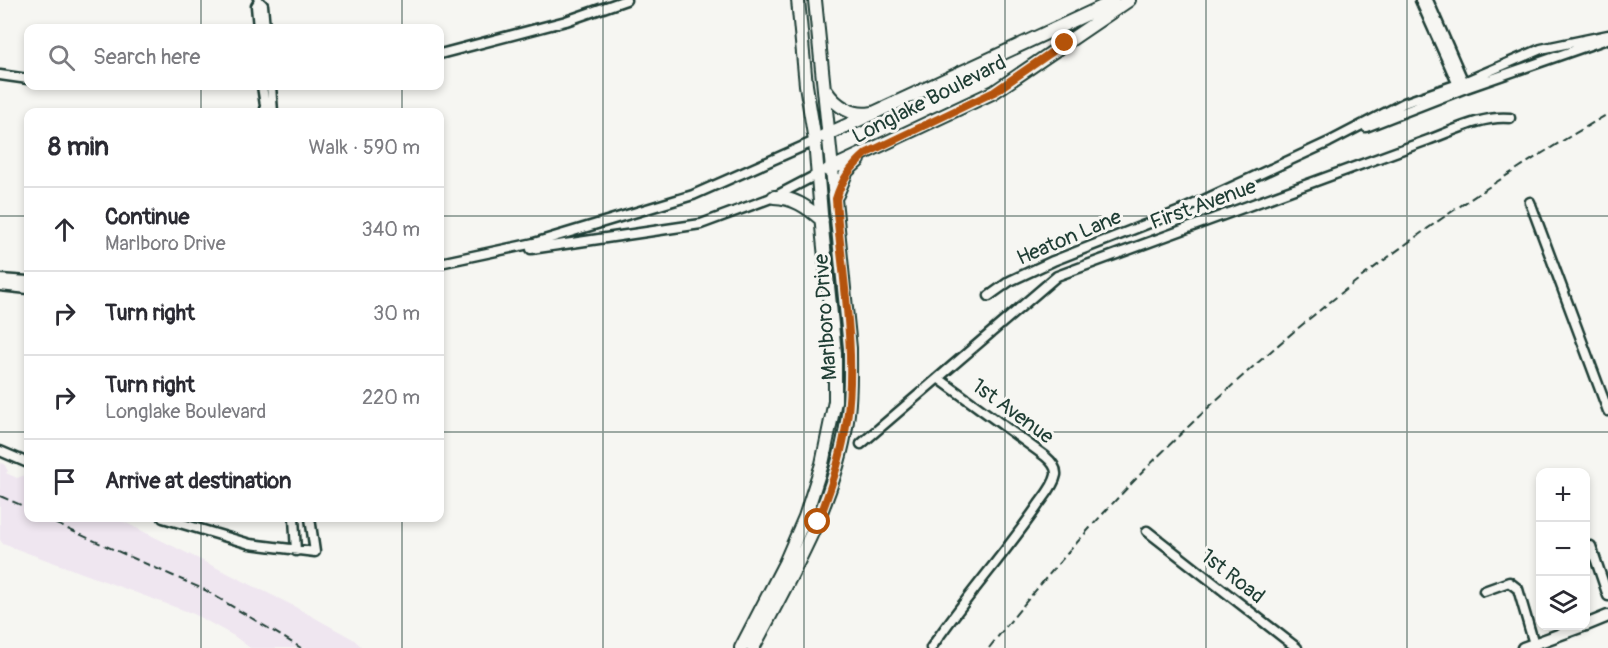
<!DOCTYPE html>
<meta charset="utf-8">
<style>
:root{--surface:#fff;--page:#f2f2f3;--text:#2b2b33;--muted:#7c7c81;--line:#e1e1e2}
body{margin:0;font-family:Pangolin,sans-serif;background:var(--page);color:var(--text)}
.controls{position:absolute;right:18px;bottom:18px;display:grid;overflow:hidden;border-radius:12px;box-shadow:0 3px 9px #0003}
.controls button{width:54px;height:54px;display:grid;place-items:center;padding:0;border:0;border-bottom:2px solid var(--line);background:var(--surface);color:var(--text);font:30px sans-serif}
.stop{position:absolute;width:18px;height:18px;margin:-14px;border:4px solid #b45309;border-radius:50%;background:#fff}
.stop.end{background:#b45309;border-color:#fff;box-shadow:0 2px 6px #0008}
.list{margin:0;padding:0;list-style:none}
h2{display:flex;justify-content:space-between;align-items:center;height:78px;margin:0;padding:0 24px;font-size:26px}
h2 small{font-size:20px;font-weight:400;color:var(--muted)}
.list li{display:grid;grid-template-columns:39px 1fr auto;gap:18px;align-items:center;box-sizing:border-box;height:84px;padding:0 24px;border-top:2px solid var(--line)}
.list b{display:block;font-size:22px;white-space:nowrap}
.list p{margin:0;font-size:20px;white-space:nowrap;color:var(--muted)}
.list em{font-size:20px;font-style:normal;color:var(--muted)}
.icon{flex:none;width:33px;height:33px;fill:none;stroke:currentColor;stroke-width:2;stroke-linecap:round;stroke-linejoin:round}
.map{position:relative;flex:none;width:1608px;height:648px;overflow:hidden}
.search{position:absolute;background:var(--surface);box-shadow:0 3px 9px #0003;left:24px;top:24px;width:420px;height:66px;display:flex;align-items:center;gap:15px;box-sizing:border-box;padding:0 21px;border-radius:12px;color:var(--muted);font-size:22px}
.panel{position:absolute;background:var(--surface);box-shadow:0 3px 9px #0003;left:24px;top:108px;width:420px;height:414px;border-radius:12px}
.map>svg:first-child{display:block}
.built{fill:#efe6f0}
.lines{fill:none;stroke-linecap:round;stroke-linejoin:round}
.minor-casing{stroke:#1f3d34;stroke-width:13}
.tertiary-casing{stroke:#1f3d34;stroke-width:15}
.secondary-casing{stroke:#1f3d34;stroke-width:16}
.minor{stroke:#f6f6f2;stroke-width:8}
.tertiary{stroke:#f6f6f2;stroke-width:10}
.secondary{stroke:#f6f6f2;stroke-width:12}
.rail{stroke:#1f3d34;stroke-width:2;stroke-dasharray:9 4.5;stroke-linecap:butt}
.route{stroke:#b45309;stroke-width:8}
.grid{fill:none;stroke:#1f3d34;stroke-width:1.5;stroke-opacity:0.55}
.labels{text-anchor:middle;stroke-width:6;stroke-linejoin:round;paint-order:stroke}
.street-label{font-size:21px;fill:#1f3d34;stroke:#f6f6f2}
</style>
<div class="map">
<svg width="1608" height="648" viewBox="0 0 1608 648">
<rect width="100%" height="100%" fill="#f6f6f2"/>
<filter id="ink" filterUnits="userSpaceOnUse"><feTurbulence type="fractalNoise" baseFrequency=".0167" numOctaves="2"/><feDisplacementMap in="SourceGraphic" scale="12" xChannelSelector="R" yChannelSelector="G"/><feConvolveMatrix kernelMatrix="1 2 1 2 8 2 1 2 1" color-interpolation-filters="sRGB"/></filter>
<g filter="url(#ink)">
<path class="built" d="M0,463L4,464L8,471L6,473L17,478L28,474V518H116L288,603L353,639L363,648H250L234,636L194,614L3,544L0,540Z"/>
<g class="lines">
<defs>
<path id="minor" d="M1420,0L1459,87
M1428,0L1465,85
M259,1L263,5L265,28
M258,28L256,6L259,1
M440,54L566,21L626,0
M0,75L28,79
M262,86L266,112
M271,86L273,112
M1366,127L1466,88L1607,39
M1530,202L1608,411
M531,249L701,224L774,197L818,174
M440,263L534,243L693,195L815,141
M0,279L28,281
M0,286L28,289
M989,296L1010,281L1053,261L1180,211L1329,142L1404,103L1464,82L1541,49L1608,35
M861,444L1057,276L1428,140C1453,131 1483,115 1510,118
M0,451L28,463
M163,518L250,544L315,552L310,518
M294,518L296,551
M1147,531L1297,648
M1591,546L1608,596
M1484,591L1509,582L1518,589L1534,644
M931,648C964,599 1004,555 1037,507C1043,498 1054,486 1056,475C1057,467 1051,461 1045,456L938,378"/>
<path id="tertiary" d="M1586,625L1608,616
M1523,648L1583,626"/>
<path id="secondary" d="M826,91C836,106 853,117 872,113
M824,136L1113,2
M828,170L994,92L1129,0
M837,195L847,171L859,160
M774,197C794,198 806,206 822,220
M741,648L785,563L805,517L822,464L835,401V353L823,238L815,141L806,85L798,0
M753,648C791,575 835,503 847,421C851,397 850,372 850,348L815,0"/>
</defs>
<use href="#minor" class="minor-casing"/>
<use href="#tertiary" class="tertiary-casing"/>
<use href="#secondary" class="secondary-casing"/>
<use href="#minor" class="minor"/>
<use href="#tertiary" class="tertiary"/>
<use href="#secondary" class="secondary"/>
<path class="rail" d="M0,496L28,508
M43,518L205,590L301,648
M989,648C1110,493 1253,354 1413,239C1475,194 1541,153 1608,114"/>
</g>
</g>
<g class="lines" filter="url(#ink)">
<path class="route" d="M818,522C831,489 842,455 847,420C857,348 841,271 836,199C842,179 851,167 867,153L994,92L1065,43"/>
</g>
<path class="grid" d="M201,0V28M402,0V28M603,0V648M804,0V648M1005,0V648M1206,0V648M1407,0V648M201,86V112M402,86V112M0,216H28M440,216H1608M0,432H28M440,432H1608M201,518V648M402,518V648"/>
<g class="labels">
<g class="street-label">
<text transform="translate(929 99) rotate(-27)" y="7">Longlake Boulevard</text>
<text transform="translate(1203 204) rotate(-20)" y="7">First Avenue</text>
<text transform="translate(1069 237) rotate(-23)" y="7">Heaton Lane</text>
<text transform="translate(825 317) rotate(-94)" y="7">Marlboro Drive</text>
<text transform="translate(1013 411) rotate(36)" y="7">1st Avenue</text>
<text transform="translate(1233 576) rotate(38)" y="7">1st Road</text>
</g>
</g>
</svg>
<div class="controls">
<button>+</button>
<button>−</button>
<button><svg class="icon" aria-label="layers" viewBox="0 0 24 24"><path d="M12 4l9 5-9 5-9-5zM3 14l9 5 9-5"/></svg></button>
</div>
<div class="stop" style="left:818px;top:522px"></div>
<div class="stop end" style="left:1065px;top:43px"></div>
<div class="search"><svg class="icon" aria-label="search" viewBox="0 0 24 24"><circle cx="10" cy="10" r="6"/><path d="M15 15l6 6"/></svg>Search here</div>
<section class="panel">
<h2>8 min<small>Walk · 590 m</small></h2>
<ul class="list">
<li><svg class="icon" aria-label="ahead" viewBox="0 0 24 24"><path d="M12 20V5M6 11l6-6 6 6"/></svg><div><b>Continue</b><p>Marlboro Drive</p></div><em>340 m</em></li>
<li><svg class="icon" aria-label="right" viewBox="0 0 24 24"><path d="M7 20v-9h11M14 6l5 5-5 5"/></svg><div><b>Turn right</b></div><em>30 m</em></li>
<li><svg class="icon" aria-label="right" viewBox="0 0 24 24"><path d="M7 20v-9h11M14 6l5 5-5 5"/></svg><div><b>Turn right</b><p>Longlake Boulevard</p></div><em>220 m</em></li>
<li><svg class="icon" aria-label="arrive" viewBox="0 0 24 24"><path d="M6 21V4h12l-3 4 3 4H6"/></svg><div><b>Arrive at destination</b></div></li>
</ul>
</section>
</div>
